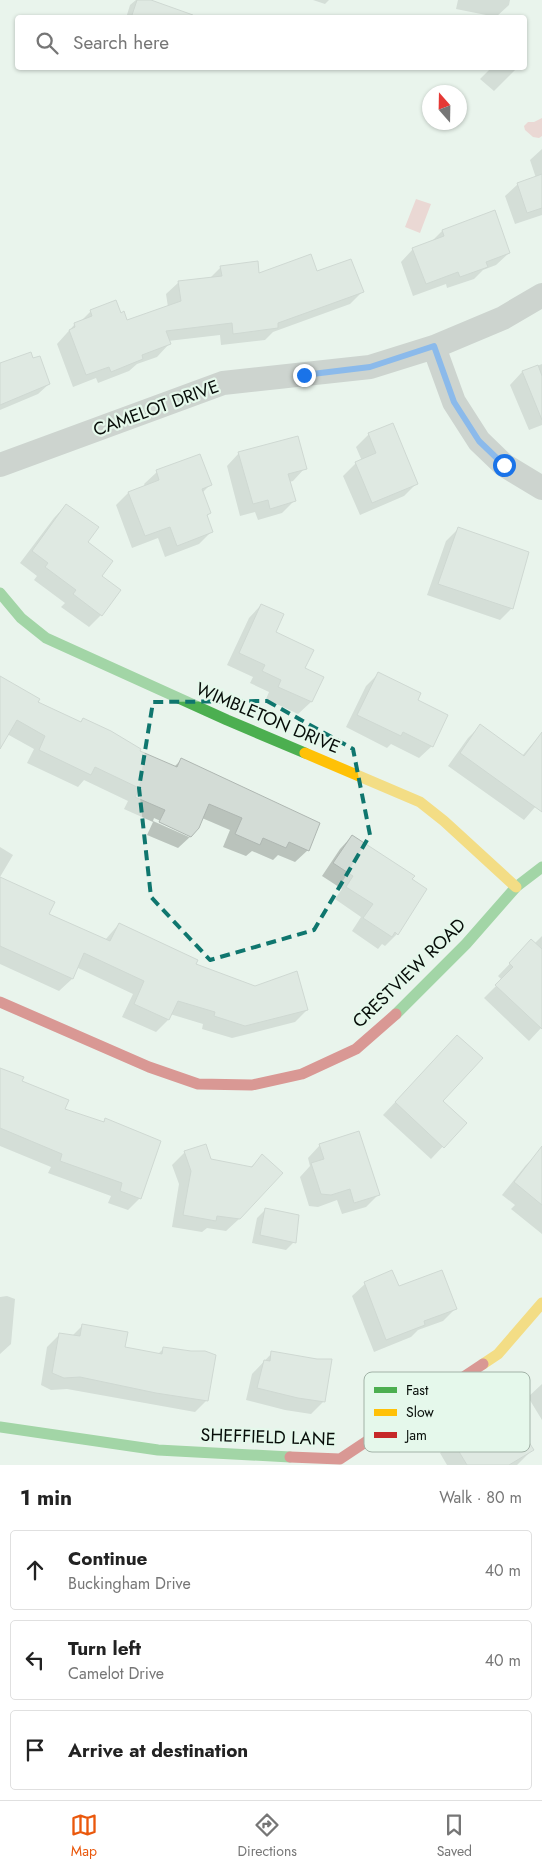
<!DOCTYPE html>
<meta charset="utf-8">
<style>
:root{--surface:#fff;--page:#f2f2f2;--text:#222;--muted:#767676;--line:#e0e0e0;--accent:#ea580c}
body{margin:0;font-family:Jost,sans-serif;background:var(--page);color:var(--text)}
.compass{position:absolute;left:422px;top:85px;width:45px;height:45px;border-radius:50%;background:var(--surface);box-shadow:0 1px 4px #0004;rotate:340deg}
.stop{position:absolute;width:15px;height:15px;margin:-11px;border:4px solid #1a73e8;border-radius:50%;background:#fff}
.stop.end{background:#1a73e8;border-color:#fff;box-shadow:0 1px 5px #0008}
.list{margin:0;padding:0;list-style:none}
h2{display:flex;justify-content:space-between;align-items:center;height:65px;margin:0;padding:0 20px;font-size:21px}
h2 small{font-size:16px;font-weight:400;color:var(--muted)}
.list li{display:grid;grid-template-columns:32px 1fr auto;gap:15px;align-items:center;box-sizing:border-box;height:80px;margin:0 10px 10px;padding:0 10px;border:1px solid var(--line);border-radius:5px}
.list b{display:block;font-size:19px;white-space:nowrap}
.list p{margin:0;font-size:16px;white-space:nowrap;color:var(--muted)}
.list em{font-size:16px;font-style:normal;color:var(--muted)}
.icon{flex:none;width:28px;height:28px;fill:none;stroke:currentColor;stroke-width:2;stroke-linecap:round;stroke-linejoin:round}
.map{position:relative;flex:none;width:542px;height:1465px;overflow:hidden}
.search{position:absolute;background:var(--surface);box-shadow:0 1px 4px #0004;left:15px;right:15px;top:15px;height:55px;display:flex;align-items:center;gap:12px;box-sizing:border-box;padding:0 18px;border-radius:5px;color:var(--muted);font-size:19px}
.sheet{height:335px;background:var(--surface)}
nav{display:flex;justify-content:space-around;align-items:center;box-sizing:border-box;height:70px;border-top:1px solid var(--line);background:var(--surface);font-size:14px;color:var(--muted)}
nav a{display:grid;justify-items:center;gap:2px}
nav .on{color:var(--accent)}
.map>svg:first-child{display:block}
.water{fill:#ebb6b6}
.shadow{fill:#0003;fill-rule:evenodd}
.building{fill:#d3dcd6;stroke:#afb7b2}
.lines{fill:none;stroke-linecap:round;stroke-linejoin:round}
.street{stroke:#aaaeab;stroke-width:24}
.fast{stroke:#4caf50;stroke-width:11}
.slow{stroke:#ffc107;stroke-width:11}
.jam{stroke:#c62828;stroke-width:11}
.route{stroke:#1a73e8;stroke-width:6}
.marked{fill:none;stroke:#0f766e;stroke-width:4;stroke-dasharray:10 6;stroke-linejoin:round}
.labels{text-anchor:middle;stroke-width:4.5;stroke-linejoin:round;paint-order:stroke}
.street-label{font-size:18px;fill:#070d09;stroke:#e5f8eb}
.key{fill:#e5f8eb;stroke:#a2b2a7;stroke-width:1}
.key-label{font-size:14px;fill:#070d09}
</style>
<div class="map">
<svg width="542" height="1465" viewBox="0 0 542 1465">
<rect width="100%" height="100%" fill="#e9f4ec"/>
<path class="water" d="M542,118V136L539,138L533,137L525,130L524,126L528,122H534Z
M416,199L431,204L420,233L405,227Z"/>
<path class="shadow" d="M136,0H148L156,18H126L130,5Z
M313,0H329L325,4Z
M458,0H510L509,5L496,17L456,9Z
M491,68H517L494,91L480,79Z
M542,149V215L515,224L505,196L518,184L536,178L530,160Z
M442,231L509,253L496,265L483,270L474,279L447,288L446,284L413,296L401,262L413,249L431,242Z
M221,267L258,275L317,273L362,292L350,304L273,332L265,340L221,345L220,335L168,341L169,344L157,357L137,364L129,371L98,383L96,378L73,387L57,344L75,324L80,322L91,311L120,315L127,322L168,307L166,294L179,282L210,278Z
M542,364V425L529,430L510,385L522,372Z
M0,365L49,384L38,394L0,410Z
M369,434L417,483L404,496L360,515L343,476L356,463L362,461L356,447Z
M239,453L305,468L293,481L289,482L294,501L282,513L258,520L255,512L240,516L227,466Z
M157,472L210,485L202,493L210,513L206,517L211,532L199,544L165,557L158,538L132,548L116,505L128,493L145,486L144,484Z
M66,505L100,576L101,615L89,627L61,607L65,603L34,580L37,576L20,563L54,518Z
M458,529L512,608L500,620L427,595L446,541Z
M261,605L274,633L304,669L322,677L311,702L298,714L266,699L269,692L250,683L253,677L227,665L249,618Z
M378,674L416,701L432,746L419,758L391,744L387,748L346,727L366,686Z
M0,678L36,703L79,723L83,719L139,751L174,767L182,759L308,850L295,862L278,855L273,860L252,851L246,856L223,847L230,830L202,818L191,836L178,848L147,835L153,822L124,809L128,801L84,780L78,787L27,763L34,749L7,734L0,743ZM154,818L189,834V837L153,821Z
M480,726L522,756L542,733V799L524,820L448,766L468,738Z
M352,836L411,880L397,934L385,946L382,944L378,949L352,931L361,917L335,899L342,889L322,876L340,849Z
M0,847L13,855L0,877Z
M0,878L48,914L105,940L119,924L194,964L307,1010L295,1022L232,1038L202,1029L203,1024L170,1014L168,1020L156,1032L122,1017L133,994L76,967L72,979L59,991L0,964Z
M542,936V1027L529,1041L484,998L502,980L498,976L519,954L534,944Z
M445,1049L441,1101L465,1123L431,1159L383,1115Z
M0,1069L64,1110L102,1123L106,1119L140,1198L128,1210L108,1203L111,1196L48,1173L51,1167L0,1146Z
M320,1145L378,1195L366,1207L342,1214L337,1200L318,1207L309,1206L300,1177L310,1166L308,1158Z
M185,1152L210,1160L250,1168L262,1156L239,1219L226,1231L207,1228L202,1232L172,1227L179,1184L172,1165Z
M539,1153L542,1155V1234L511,1209L515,1205L502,1195L526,1165Z
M266,1209L294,1242L286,1250L252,1243L257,1218Z
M365,1284L398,1288L455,1309L443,1321L418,1330L411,1337L374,1352L352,1296Z
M7,1296L15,1299L11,1344L0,1354V1297Z
M82,1326L124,1348L158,1354L163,1349L207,1400L195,1412L67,1389L51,1390L41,1385L47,1347L60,1334L72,1336Z
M272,1353L324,1401L311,1414L285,1410L246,1400L252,1374Z
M542,1384V1420L528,1397Z
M517,1433L532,1450L517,1465H447L440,1453L452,1441Z"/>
<path class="building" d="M137,0H151L193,15V18H131Z
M542,174V208L527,213L517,183Z
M495,210L510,253L486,262L488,267L460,277L458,272L426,284L412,248L444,236L442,230Z
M311,254L317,271L351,259L364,292L278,323V328L233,334L232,323L166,331L171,344L142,355L143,359L111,372L109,367L86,375L69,330L75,327L74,323L92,316L90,310L116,300L121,313L124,311L127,320L181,301L178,281L222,276L220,266L258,261L259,273Z
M31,352L33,358L40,356L50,384L0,405V363Z
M538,365L542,376V420L522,371Z
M393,423L418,484L372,503L355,462L376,453L368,433Z
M298,436L307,469L288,474L296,501L270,509L268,500L253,504L238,452Z
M200,454L212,485L202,489L211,513L207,515L213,532L177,546L170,527L145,536L128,492L159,480L156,470Z
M66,504L99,527L88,542L113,561L102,576L121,590L102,616L73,594L76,590L45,567L48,563L32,551Z
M458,527L529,552L513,609L438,584Z
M261,604L284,614L276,632L314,650L305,668L324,677L312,702L278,687L281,680L262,671L265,665L239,653Z
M378,672L421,693L418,700L448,715L433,747L403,732L401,736L357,715Z
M0,676L40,699L38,702L81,722L83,718L111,731L141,749L140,751L177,767L181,758L320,823L309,851L289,842L286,848L263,838L260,845L235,834L242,818L209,804L199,828L191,837L159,822L165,810L135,797L139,788L95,767L91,775L39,750L45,736L17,720L0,749Z
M480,724L524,756L542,732V812L460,753Z
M352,835L415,876L412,879L427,889L398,935L395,932L392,937L363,918L373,904L346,887L353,876L333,863Z
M0,877L55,902L49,914L110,941L119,923L198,960L196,964L255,986L297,971L308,1010L245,1026L214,1016L215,1012L178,1001L169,1020L134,1004L144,981L84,953L73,979L0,946Z
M531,939L542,949V1029L495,985L513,967L509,963Z
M457,1035L483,1058L443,1101L467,1123L444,1148L395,1102Z
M0,1068L24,1077L22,1081L69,1100L65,1109L104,1122L105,1118L161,1141L141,1199L120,1191L122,1183L60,1161L62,1154L0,1128Z
M359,1131L380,1195L354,1203L350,1189L331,1195L321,1194L311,1163L324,1159L319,1144Z
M206,1144L211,1159L252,1167L262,1154L283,1173L240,1219L217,1216L216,1221L183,1215L191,1171L184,1151Z
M542,1146V1205L514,1182Z
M265,1208L299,1215L296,1243L260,1235Z
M392,1270L399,1286L442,1270L457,1309L424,1321L425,1325L386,1340L364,1282Z
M82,1324L128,1332L125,1347L162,1354L163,1347L191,1351H205L216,1355L208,1401L156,1393L80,1377L64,1378L52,1373L59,1333L80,1336Z
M271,1351L317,1359H332L325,1402L298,1398L257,1388L264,1360L270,1361Z
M498,1411L505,1424L511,1420L518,1432L521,1430L534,1450L509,1465H467L452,1440Z"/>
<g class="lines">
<path class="street" d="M434,347L454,402L479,441L504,465L542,488
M0,465L223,383L370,367L434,347L503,318L542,295"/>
<path class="fast" d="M0,593L21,618L46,638L227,720L305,753
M396,1014L466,944L516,887L542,867
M0,1427L158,1450L290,1457"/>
<path class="slow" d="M305,753L420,802L444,821L516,887
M483,1364L498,1354L542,1303"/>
<path class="jam" d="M0,1002L149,1067L198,1084L252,1085L302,1074L356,1049L396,1014
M290,1457L340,1459L483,1364"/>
</g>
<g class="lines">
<path class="route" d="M304,375L370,367L434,346L454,402L479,441L504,465"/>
</g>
<path d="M0 0H542V1465H0ZM267,701L353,749L370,835L314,930L210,960L151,897L139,788L153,702Z" fill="#e9f4ec" fill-opacity=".55" fill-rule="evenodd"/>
<path class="marked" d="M267,701L353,749L370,835L314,930L210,960L151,897L139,788L153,702Z"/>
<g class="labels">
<g class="street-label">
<text transform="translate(156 408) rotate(-20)" y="6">CAMELOT DRIVE</text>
<text transform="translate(268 718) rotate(23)" y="6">WIMBLETON DRIVE</text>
<text transform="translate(409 973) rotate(-44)" y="6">CRESTVIEW ROAD</text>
<text transform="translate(268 1437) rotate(2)" y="6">SHEFFIELD LANE</text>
</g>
</g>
<rect x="364" y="1372" width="166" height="80" rx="8" class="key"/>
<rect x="374" y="1387" width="23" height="6" fill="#4caf50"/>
<rect x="374" y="1409" width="23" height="7" fill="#ffc107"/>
<rect x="374" y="1432" width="23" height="6" fill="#c62828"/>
<g class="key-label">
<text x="406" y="1395">Fast</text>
<text x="406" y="1417">Slow</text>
<text x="406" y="1440">Jam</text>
</g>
</svg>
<svg class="compass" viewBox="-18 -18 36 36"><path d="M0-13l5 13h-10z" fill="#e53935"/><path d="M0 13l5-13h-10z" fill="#767676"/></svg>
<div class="stop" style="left:504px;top:465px"></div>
<div class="stop end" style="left:304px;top:375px"></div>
<div class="search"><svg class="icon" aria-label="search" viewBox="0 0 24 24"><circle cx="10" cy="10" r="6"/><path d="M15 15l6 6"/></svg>Search here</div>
</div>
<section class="sheet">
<h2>1 min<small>Walk · 80 m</small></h2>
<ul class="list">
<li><svg class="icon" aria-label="ahead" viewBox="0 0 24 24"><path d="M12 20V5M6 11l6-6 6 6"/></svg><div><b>Continue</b><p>Buckingham Drive</p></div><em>40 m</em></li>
<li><svg class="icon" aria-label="left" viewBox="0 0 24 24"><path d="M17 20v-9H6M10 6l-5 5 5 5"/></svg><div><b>Turn left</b><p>Camelot Drive</p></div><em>40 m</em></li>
<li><svg class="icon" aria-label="arrive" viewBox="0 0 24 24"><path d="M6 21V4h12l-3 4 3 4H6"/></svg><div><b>Arrive at destination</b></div></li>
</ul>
</section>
<nav>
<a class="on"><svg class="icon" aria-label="map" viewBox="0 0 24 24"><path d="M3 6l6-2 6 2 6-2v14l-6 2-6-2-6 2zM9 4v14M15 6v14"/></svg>Map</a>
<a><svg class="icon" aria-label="directions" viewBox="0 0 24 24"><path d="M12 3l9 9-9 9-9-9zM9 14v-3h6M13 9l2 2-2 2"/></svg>Directions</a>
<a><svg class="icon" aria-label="saved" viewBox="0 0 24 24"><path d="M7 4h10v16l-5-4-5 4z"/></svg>Saved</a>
</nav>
